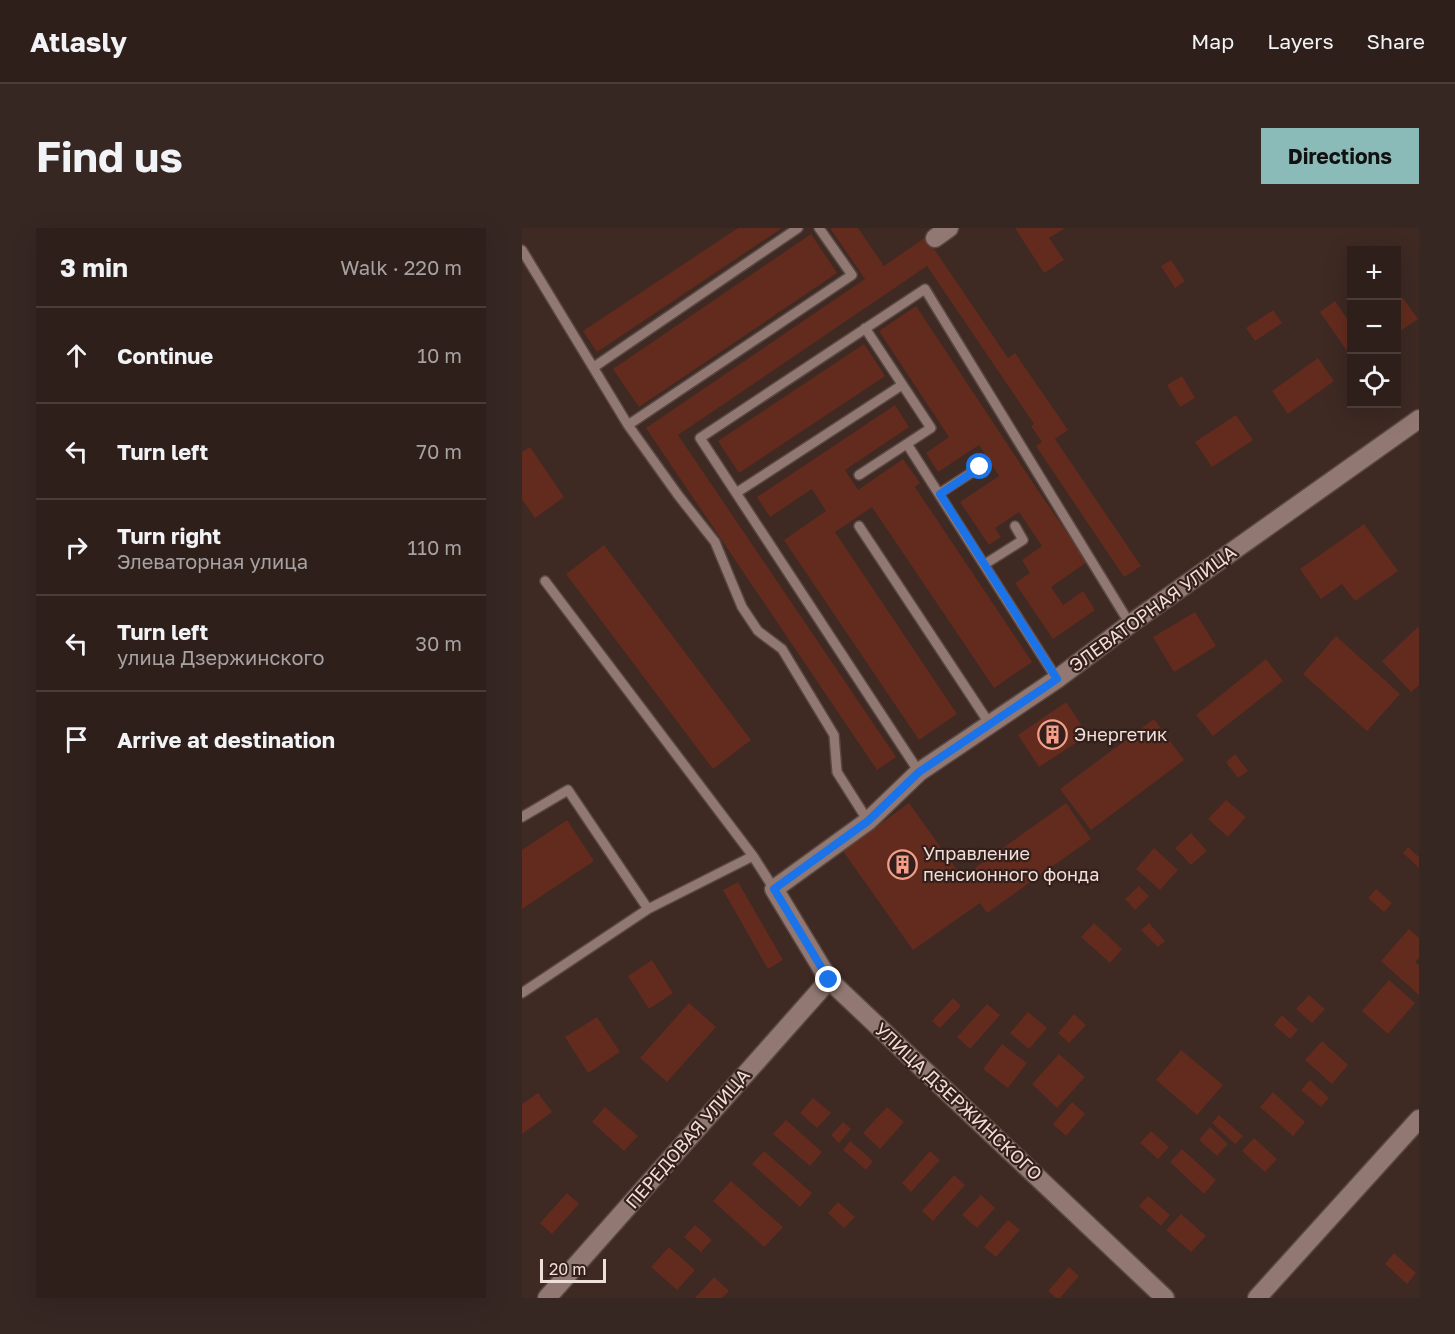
<!DOCTYPE html>
<meta charset="utf-8">
<style>
:root{--surface:#2e1f1a;--page:#362723;--text:#f1f3f6;--muted:#a7a2a2;--line:#493d39;--accent:#8bbbb9}
body{margin:0;font-family:"Golos Text",sans-serif;background:var(--page);color:var(--text)}
.controls{position:absolute;right:18px;top:18px;display:grid;overflow:hidden;border-radius:0px;box-shadow:0 6px 24px #0002}
.controls button{width:54px;height:54px;display:grid;place-items:center;padding:0;border:0;border-bottom:2px solid var(--line);background:var(--surface);color:var(--text);font:30px sans-serif}
.scale{position:absolute;left:18px;bottom:15px;width:66px;box-sizing:border-box;padding-left:6px;border:3px solid #eedfdb;border-top:0;font-size:16px;line-height:21px;white-space:nowrap;color:#eedfdb;-webkit-text-stroke:4px #341f1a;paint-order:stroke}
.stop{position:absolute;width:18px;height:18px;margin:-14px;border:4px solid #1a73e8;border-radius:50%;background:#fff}
.stop.end{background:#1a73e8;border-color:#fff;box-shadow:0 2px 6px #0008}
.list{margin:0;padding:0;list-style:none}
h2{display:flex;justify-content:space-between;align-items:center;height:78px;margin:0;padding:0 24px;font-size:26px}
h2 small{font-size:20px;font-weight:400;color:var(--muted)}
.list li{display:grid;grid-template-columns:39px 1fr auto;gap:18px;align-items:center;box-sizing:border-box;height:96px;padding:0 24px;border-top:2px solid var(--line)}
.list b{display:block;font-size:22px;white-space:nowrap}
.list p{margin:0;font-size:20px;white-space:nowrap;color:var(--muted)}
.list em{font-size:20px;font-style:normal;color:var(--muted)}
.icon{flex:none;width:33px;height:33px;fill:none;stroke:currentColor;stroke-width:2;stroke-linecap:round;stroke-linejoin:round}
.map{position:relative;flex:none;width:897px;height:1070px;overflow:hidden;border-radius:0px}
header{display:flex;align-items:center;gap:36px;box-sizing:border-box;height:84px;padding:0 30px;background:var(--surface);border-bottom:2px solid var(--line)}
header strong{font-size:28px}
nav{display:flex;gap:33px;margin-inline-start:auto;font-size:21px}
.intro{display:flex;align-items:center;justify-content:space-between;box-sizing:border-box;height:144px;padding:0 36px}
h1{margin:0;font-size:42px}
.button{padding:15px 27px;border-radius:0px;background:var(--accent);color:#111;font-size:21px;font-weight:700}
main{display:flex;gap:36px;padding:0 36px}
aside{flex:1;background:var(--surface);border-radius:0px;box-shadow:0 6px 24px #0002}
.map>svg:first-child{display:block}
.building{fill:#632b1e}
.lines{fill:none;stroke-linecap:round;stroke-linejoin:round}
.lane-casing{stroke:#594742;stroke-width:12}
.street-casing{stroke:#594742;stroke-width:21}
.secondary-casing{stroke:#594742;stroke-width:21}
.lane{stroke:#927872;stroke-width:9}
.street{stroke:#927872;stroke-width:18}
.secondary{stroke:#927872;stroke-width:18}
.route{stroke:#1a73e8;stroke-width:8}
.labels{text-anchor:middle;stroke-width:4.5;stroke-linejoin:round;paint-order:stroke}
.street-label{font-size:18px;fill:#eedfdb;stroke:#341f1a}
.poi-label{font-size:18px;fill:#eedfdb;stroke:#341f1a;text-anchor:start}
</style>
<header>
<strong>Atlasly</strong>
<nav><a>Map</a><a>Layers</a><a>Share</a></nav>
</header>
<div class="intro"><h1>Find us</h1><a class="button">Directions</a></div>
<main>
<aside>
<h2>3 min<small>Walk · 220 m</small></h2>
<ul class="list">
<li><svg class="icon" aria-label="ahead" viewBox="0 0 24 24"><path d="M12 20V5M6 11l6-6 6 6"/></svg><div><b>Continue</b></div><em>10 m</em></li>
<li><svg class="icon" aria-label="left" viewBox="0 0 24 24"><path d="M17 20v-9H6M10 6l-5 5 5 5"/></svg><div><b>Turn left</b></div><em>70 m</em></li>
<li><svg class="icon" aria-label="right" viewBox="0 0 24 24"><path d="M7 20v-9h11M14 6l5 5-5 5"/></svg><div><b>Turn right</b><p>Элеваторная улица</p></div><em>110 m</em></li>
<li><svg class="icon" aria-label="left" viewBox="0 0 24 24"><path d="M17 20v-9H6M10 6l-5 5 5 5"/></svg><div><b>Turn left</b><p>улица Дзержинского</p></div><em>30 m</em></li>
<li><svg class="icon" aria-label="arrive" viewBox="0 0 24 24"><path d="M6 21V4h12l-3 4 3 4H6"/></svg><div><b>Arrive at destination</b></div></li>
</ul>
</aside>
<div class="map">
<svg width="897" height="1070" viewBox="0 0 897 1070">
<rect width="100%" height="100%" fill="#3e2923"/>
<path class="building" d="M216,0H260L75,124L61,103Z
M308,0H336L362,38L404,9L486,130L493,125L546,202L533,211L619,338L602,349L514,218L520,214L509,198L512,196L405,38L156,207L374,529L355,542L124,200L343,51Z
M493,0H543L527,10L542,32L522,45Z
M289,6L315,45L117,179L91,141Z
M649,32L663,53L653,60L639,38Z
M880,69L896,91L874,106V73Z
M813,73L830,98V130L798,84Z
M394,78L511,255L565,334L529,359L541,377L561,363L573,382L531,411L493,355L508,345L500,332L520,318L497,284L473,300L479,309L467,317L438,274L477,248L457,217L416,244L404,225L427,209L357,103Z
M751,82L760,95L733,113L724,100Z
M342,116L363,148L217,245L196,213Z
M796,130L812,153L766,186L750,163Z
M660,148L673,170L658,179L645,157Z
M373,177L387,199L323,242L336,262L381,231L398,255L393,259L510,434L472,460L350,279L313,304L435,486L397,512L262,312L304,283L290,261L248,289L235,269Z
M714,187L731,212L690,239L673,214Z
M8,219L42,269L13,290L0,271V224Z
M842,296L876,343L833,373L820,356L799,371L778,341Z
M82,317L229,512L191,541L44,346Z
M673,384L694,418L652,444L631,409Z
M897,398V457L889,464L860,433Z
M814,408L878,466L845,503L781,446Z
M744,431L761,453L691,508L674,487Z
M544,474L566,507L517,539L496,507Z
M632,491L662,532L569,602L538,561Z
M713,526L726,543L716,550L704,534Z
M704,572L724,589L706,609L686,591Z
M387,575L440,649L544,575L569,611L465,685L458,675L391,722L321,623Z
M45,592L72,633L0,681V622Z
M669,605L685,623L669,637L653,620Z
M886,619L897,629V640L881,625Z
M632,620L656,642L638,662L614,641Z
M216,654L261,732L246,741L201,662Z
M617,658L627,668L613,682L603,671Z
M854,661L870,675L862,684L846,670Z
M572,695L600,721L588,735L559,709Z
M627,695L643,713L636,719L619,702Z
M887,701L897,710V730L893,734L897,737V767L859,733Z
M130,732L151,765L127,781L106,748Z
M867,752L893,775L866,806L840,783Z
M787,767L803,781L790,795L774,781Z
M431,770L439,778L418,800L410,793Z
M167,775L194,799L145,854L118,830Z
M465,776L478,787L448,821L435,809Z
M506,784L525,800L507,821L488,805Z
M552,786L564,797L547,815L536,805Z
M760,787L776,802L768,811L752,797Z
M75,789L98,824L66,845L43,809Z
M800,813L826,837L810,856L783,832Z
M480,816L505,835L486,860L461,841Z
M659,822L701,857L675,887L634,852Z
M537,826L563,849L535,880L510,856Z
M788,852L807,870L799,879L779,862Z
M751,864L783,894L771,908L738,879Z
M16,865L30,884L0,906V876Z
M291,870L309,885L295,900L278,885Z
M550,874L563,886L544,908L531,896Z
M83,879L116,908L102,923L70,894Z
M365,879L382,894L358,921L341,905Z
M697,887L721,908L713,916L690,895Z
M264,892L300,924L288,938L251,906Z
M321,894L329,901L317,915L309,907Z
M688,899L706,916L695,928L677,912Z
M629,903L647,919L636,931L618,915Z
M732,910L755,931L743,944L720,923Z
M328,913L351,933L344,942L321,922Z
M660,921L694,952L682,966L648,934Z
M242,923L290,965L278,979L230,936Z
M408,923L418,932L389,964L380,955Z
M432,947L443,957L411,993L400,983Z
M209,953L261,999L242,1019L191,973Z
M45,965L57,976L30,1006L18,995Z
M459,967L473,980L455,1000L440,987Z
M626,968L648,987L639,998L617,978Z
M316,974L333,989L322,1000L306,985Z
M659,986L684,1008L669,1024L644,1002Z
M486,992L498,1002L474,1029L462,1019Z
M173,997L190,1012L179,1024L162,1009Z
M147,1019L173,1042L155,1062L129,1039Z
M872,1025L894,1045L885,1056L863,1036Z
M547,1039L557,1048L538,1070H534L526,1063Z
M192,1049L207,1063L200,1070H173Z"/>
<g class="lines">
<defs>
<path id="lane" d="M0,22L106,197L330,47L297,0
M72,139L276,0
M106,197L156,267L193,314L220,379L236,403L260,421L312,507L315,544L346,593
M385,216L535,451
M337,247L409,200L343,100
M214,265L380,157
M418,265L458,239
M337,298L467,495
M463,336L501,312L493,298
M23,353L231,628L252,661
M397,544L178,210L403,61L608,396
M0,589L46,562L126,681L231,628
M0,765L126,681"/>
<path id="street" d="M413,10L427,0
M25,1070L307,752
M643,1070L307,752L252,661L346,593L397,544L535,451L608,396L897,191"/>
<path id="secondary" d="M735,1070L897,891"/>
</defs>
<use href="#lane" class="lane-casing"/>
<use href="#street" class="street-casing"/>
<use href="#secondary" class="secondary-casing"/>
<use href="#lane" class="lane"/>
<use href="#street" class="street"/>
<use href="#secondary" class="secondary"/>
</g>
<g class="lines">
<path class="route" d="M307,752L252,661L346,593L397,544L535,451L418,266L458,239"/>
</g>
<defs>
<symbol id="building-ring" viewBox="-11 -11 22 22"><circle r="9.5" fill="#341f1a" stroke="#f49e89" stroke-width="1.5"/><path d="M-4-6H4V6H1V3H-1V6H-4ZM-2.5-4.3h1.7v1.8h-1.7ZM.8-4.3h1.7v1.8H.8ZM-2.5-1h1.7V.8h-1.7ZM.8-1h1.7V.8H.8Z" fill="#f49e89"/></symbol>
</defs>
<g fill-rule="evenodd">
<use href="#building-ring" x="514" y="490" width="33" height="33"/>
<use href="#building-ring" x="364" y="620" width="33" height="33"/>
</g>
<g class="labels">
<g class="street-label">
<text transform="translate(631 381) rotate(-36)" y="6">ЭЛЕВАТОРНАЯ УЛИЦА</text>
<text transform="translate(436 874) rotate(43)" y="6">УЛИЦА ДЗЕРЖИНСКОГО</text>
<text transform="translate(166 911) rotate(-49)" y="6">ПЕРЕДОВАЯ УЛИЦА</text>
</g>
<g class="poi-label">
<text x="552" y="513">Энергетик</text>
<text x="401" y="632">Управление<tspan x="401" dy="21">пенсионного фонда</tspan></text>
</g>
</g>
</svg>
<div class="controls">
<button>+</button>
<button>−</button>
<button><svg class="icon" aria-label="locate" viewBox="0 0 24 24"><circle cx="12" cy="12" r="6"/><path d="M12 2v4M12 18v4M2 12h4M18 12h4"/></svg></button>
</div>
<div class="scale">20 m</div>
<div class="stop" style="left:458px;top:239px"></div>
<div class="stop end" style="left:307px;top:752px"></div>
</div>
</main>
